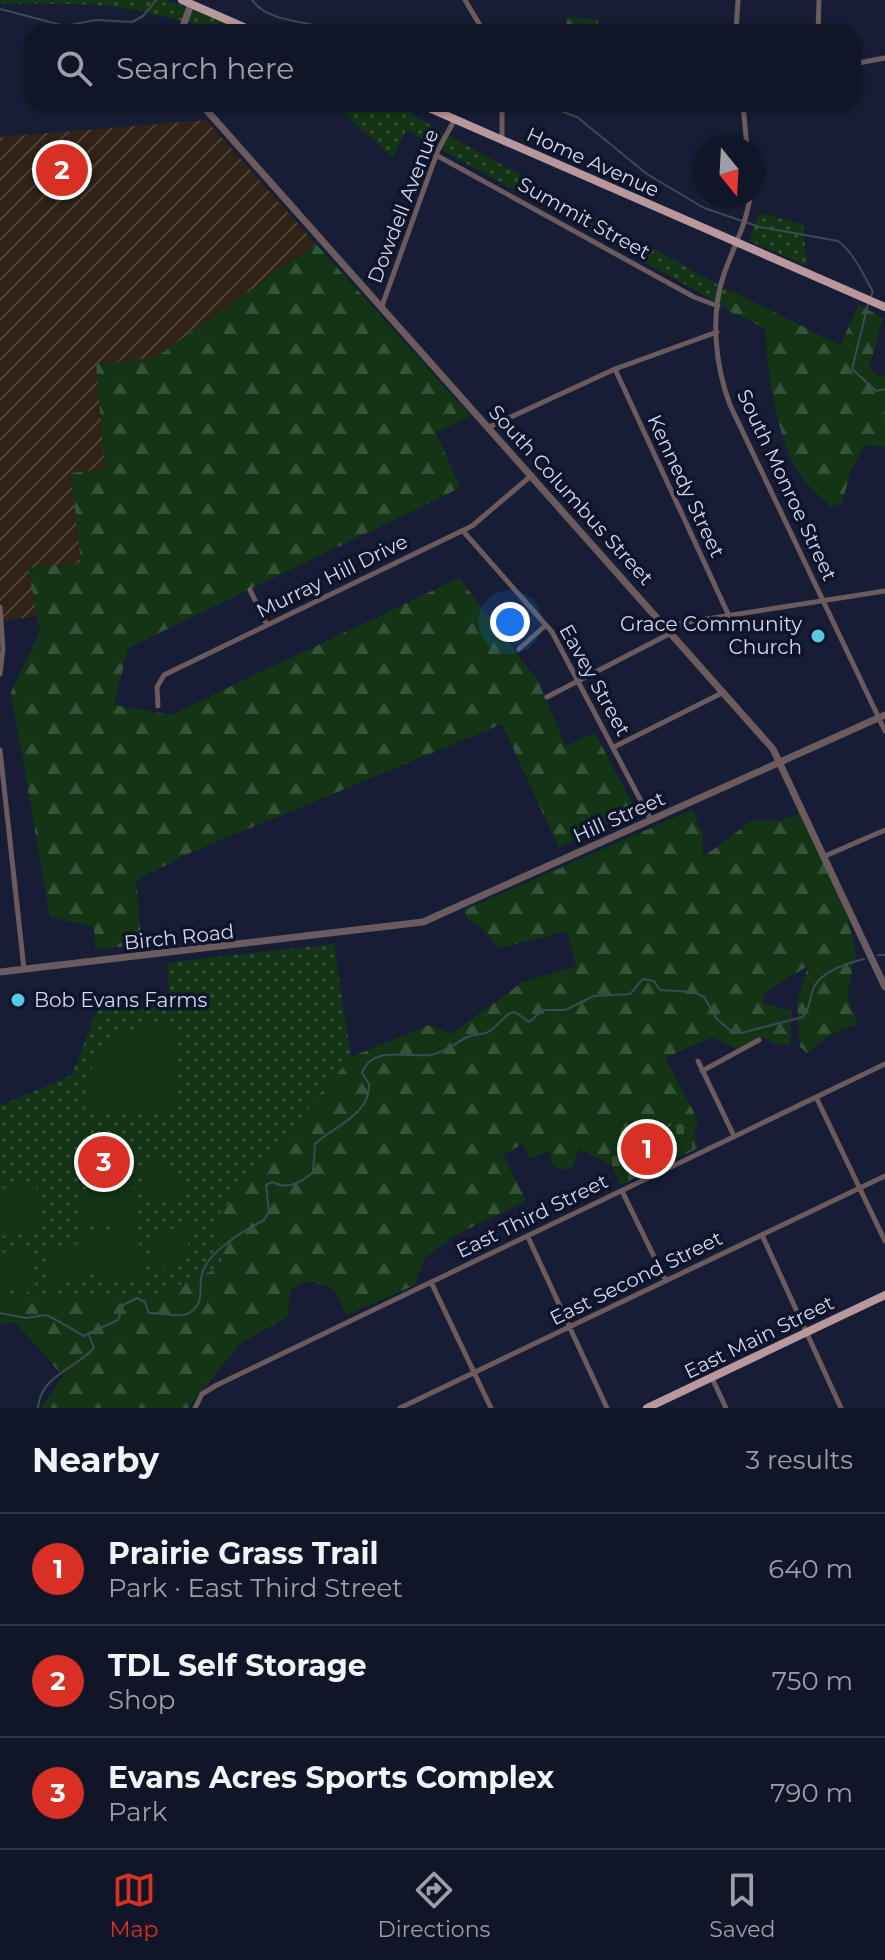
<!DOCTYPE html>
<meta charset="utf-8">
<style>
:root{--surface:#101628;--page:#191f30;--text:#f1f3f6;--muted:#9c9fa8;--line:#303545;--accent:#d93025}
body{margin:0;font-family:Montserrat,sans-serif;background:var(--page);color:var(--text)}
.compass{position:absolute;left:693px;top:136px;width:72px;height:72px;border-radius:50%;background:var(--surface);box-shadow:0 2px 6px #0004;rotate:162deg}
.you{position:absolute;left:510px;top:622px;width:28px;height:28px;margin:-20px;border:6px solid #fff;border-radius:50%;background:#1a73e8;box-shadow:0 0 0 12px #1a73e833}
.badge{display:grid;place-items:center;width:52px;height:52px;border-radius:50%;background:var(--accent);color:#fff;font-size:26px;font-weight:700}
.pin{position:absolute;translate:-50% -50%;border:4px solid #fff;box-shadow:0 2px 8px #0006}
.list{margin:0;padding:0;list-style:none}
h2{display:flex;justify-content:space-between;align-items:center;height:104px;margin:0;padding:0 32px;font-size:34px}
h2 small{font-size:26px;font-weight:400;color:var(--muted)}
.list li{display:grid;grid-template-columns:52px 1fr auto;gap:24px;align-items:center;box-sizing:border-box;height:112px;padding:0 32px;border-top:2px solid var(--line)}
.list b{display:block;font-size:30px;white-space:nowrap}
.list p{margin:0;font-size:26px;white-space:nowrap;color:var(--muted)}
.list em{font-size:26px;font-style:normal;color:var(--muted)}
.icon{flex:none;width:44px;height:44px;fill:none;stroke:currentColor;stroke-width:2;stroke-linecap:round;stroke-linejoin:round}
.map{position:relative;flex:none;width:885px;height:1408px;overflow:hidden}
.search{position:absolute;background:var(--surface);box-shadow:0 2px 6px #0004;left:24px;right:24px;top:24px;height:88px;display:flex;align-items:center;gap:20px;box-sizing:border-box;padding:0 28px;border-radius:24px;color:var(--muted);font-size:30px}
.sheet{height:440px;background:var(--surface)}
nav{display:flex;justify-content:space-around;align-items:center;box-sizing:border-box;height:112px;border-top:2px solid var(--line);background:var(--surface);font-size:22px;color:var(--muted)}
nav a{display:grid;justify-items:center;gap:4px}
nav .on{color:var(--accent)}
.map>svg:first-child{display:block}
.industrial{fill:url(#industrial-furrows)}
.green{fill:url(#green-dots)}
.forest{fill:url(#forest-firs)}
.cemetery{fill:url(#cemetery-stones)}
.pitch{fill:#133516}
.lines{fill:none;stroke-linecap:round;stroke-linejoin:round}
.stream{stroke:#3f4955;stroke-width:2}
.minor{stroke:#6b5b5e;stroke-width:5}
.tertiary{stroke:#6b5b5e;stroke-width:7}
.primary{stroke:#b9989d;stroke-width:8}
.poi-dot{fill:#59c8e4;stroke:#0d142b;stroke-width:3}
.labels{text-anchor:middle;stroke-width:7;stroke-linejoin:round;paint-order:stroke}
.street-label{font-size:20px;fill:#d3d9ea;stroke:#0d142b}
.poi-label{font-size:20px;fill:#d3d9ea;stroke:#0d142b;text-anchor:end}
</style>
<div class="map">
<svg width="885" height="1408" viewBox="0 0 885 1408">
<defs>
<pattern id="industrial-furrows" width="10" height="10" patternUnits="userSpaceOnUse" patternTransform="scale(2)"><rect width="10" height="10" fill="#302316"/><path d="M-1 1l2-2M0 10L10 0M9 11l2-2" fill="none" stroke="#4d4238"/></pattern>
<pattern id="green-dots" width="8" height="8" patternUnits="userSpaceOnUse" patternTransform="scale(2)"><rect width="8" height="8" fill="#133516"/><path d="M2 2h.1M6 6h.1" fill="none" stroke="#345238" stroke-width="1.8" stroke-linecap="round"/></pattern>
<pattern id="forest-firs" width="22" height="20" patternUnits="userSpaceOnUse" patternTransform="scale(2)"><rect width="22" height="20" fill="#133516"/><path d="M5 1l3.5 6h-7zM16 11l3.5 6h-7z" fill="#345238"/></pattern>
<pattern id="cemetery-stones" width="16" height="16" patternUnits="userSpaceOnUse" patternTransform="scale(2)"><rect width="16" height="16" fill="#133516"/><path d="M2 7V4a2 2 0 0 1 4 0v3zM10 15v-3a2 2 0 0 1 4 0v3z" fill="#345238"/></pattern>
</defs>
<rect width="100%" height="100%" fill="#161d35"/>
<path class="industrial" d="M206,120L316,244L155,358L96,364L105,469L71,473L81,563L29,568L37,616L0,621V137Z"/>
<path class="green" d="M0,0H166L255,32C208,32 164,13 117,7C78,2 39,5 0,3Z
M334,104H417L412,115L744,299L880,411L885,417V435L789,342L406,130L393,158Z
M759,213L803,224L807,266L749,241Z
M334,944L351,1057L216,1218L222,1265L158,1295L0,1304V1106L72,1075L98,1008L170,999L167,963Z"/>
<path class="forest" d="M316,244L471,416L436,432L460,488L128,648L114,705L171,715L459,578L538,681L566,746L595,733L636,811L559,848L502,724L192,852L136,880L142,945L95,949L94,927L50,917L11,692L40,631L28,568L81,563L71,473L105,469L96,364L155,358Z
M730,290L840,345L859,305L883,318L869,368L877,375L885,376V415H881L885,420V447L865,445L851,470L842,503L831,507C821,497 807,486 800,474C775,434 767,372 765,326L728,311Z
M692,810L703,834V857L753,820L778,821L802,813L845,907L856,954L847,995L857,1024L830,1035L807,1053L800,1047L797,1003L808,966L765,992L762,1003L792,1011L790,1045L775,1044L762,1037L738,1049L712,1037L665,1058L698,1120L694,1133L698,1148L672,1161L663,1153L617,1168L579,1149L573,1167L563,1170L553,1166L549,1150L530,1159L522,1144L503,1155L526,1201L453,1236L424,1259L415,1285L347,1315L334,1289L310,1281L290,1290L288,1316L240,1344L188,1408H41L63,1376L15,1322L0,1325V1295H158L222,1266L216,1218L351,1057L429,1025L451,1034L523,982L576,966L567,931L500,948L477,923L468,921L464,910Z"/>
<path class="cemetery" d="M567,17L598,20L596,32H566Z
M683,1120L696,1147L621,1185L606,1155Z"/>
<path class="pitch" d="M153,1023L176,1024L174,1112L171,1115L85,1110C82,1062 109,1034 153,1023Z
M143,1159C167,1160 180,1171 188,1195L148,1201Z
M131,1166L136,1222L82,1228C79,1184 90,1177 131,1166Z
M36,1180L41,1233L0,1236V1191L9,1185Z
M136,1225L146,1282L109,1283L91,1269L82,1277L51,1290L47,1246L84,1244L82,1233Z
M191,1226C192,1250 177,1265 155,1273L151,1232Z
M33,1249L36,1294L3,1286L0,1253Z"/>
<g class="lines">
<path class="stream" d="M252,0C271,25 308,19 338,32
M0,9L65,26L96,20L132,22L143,16L156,0
M497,104H524
M541,104L577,117L647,174L704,208L760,227L838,241C854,253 863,274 873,292L870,298
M868,304L852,369L876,391L885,389
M878,955H885
M0,1313L26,1318L46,1315C51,1317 80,1333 83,1336L118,1320L123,1305L137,1298L145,1302L149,1313C162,1312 181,1320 192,1311C206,1300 197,1285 203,1271C211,1250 245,1230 264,1220L269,1212L266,1185L272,1182C288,1190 301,1183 313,1172L315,1144C334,1126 371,1114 369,1084L362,1073C372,1043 413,1060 435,1054C448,1050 456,1043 467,1037C475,1033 484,1036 491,1030C500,1024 504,1014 515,1012L529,1022L543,1010H565L594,996L630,994L643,979L654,981L660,990L693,992L704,997L717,1019L731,1031L741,1033L803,1017C811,1007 809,998 814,987C822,971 848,963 864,959
M38,1408C40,1376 75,1369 94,1348L89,1335"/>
<path class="minor" d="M465,0L484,32
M736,32L738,0
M818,32L819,0
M853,64L885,58
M743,104L747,148
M502,139V104
M436,155L694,297L718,306
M750,196C747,223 733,248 724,274C710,314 715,365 730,405L885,731
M382,306L438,150L455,119
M615,369L729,616
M489,427L615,369L717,332
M463,531L552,632L651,820
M250,590L267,625
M0,607L3,649L0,674
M671,631L681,623L885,591
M519,649L546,625
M547,697L671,633
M158,706L157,687L164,675L472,526L532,475
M614,747L724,692
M0,750L24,969
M825,856L885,830
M698,1061L734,1136
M702,1071L759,1040
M816,1097L885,1241
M622,1191L666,1281
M762,1235L841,1408
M528,1237L607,1408
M431,1282L491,1408
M712,1378L726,1408
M195,1408L202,1394L215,1386L885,1064
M400,1408L885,1176"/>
<path class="tertiary" d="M181,32L191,4
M201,104L773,749L885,987
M0,972L423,922L885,715"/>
<path class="primary" d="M182,0L255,32
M420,104L885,307
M647,1408L885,1295"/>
</g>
<g class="poi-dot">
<circle cx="818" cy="636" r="8"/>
<circle cx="18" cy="1000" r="8"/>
</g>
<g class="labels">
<g class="street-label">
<text transform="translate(593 162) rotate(24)" y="7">Home Avenue</text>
<text transform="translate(403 206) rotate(-69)" y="7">Dowdell Avenue</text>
<text transform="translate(584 218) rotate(29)" y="7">Summit Street</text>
<text transform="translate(787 485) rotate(65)" y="7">South Monroe Street</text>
<text transform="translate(686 486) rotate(65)" y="7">Kennedy Street</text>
<text transform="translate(571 495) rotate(48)" y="7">South Columbus Street</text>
<text transform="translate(332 576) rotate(-26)" y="7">Murray Hill Drive</text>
<text transform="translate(595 680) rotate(61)" y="7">Eavey Street</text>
<text transform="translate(619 817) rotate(-24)" y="7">Hill Street</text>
<text transform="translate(179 937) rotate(-6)" y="7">Birch Road</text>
<text transform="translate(532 1216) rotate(-26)" y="7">East Third Street</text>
<text transform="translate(636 1278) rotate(-26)" y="7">East Second Street</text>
<text transform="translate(759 1337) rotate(-26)" y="7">East Main Street</text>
</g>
<g class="poi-label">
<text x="802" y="631">Grace Community<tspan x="802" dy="23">Church</tspan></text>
<text x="34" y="1007" text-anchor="start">Bob Evans Farms</text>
</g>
</g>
</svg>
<svg class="compass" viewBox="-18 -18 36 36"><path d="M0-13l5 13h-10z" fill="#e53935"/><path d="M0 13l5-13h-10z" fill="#9c9fa8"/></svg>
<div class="you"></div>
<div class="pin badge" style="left:647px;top:1149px">1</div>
<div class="pin badge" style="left:62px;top:170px">2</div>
<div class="pin badge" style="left:104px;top:1162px">3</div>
<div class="search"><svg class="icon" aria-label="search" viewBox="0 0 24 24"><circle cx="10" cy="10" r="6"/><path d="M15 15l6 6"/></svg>Search here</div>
</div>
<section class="sheet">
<h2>Nearby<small>3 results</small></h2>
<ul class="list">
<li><span class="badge">1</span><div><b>Prairie Grass Trail</b><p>Park · East Third Street</p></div><em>640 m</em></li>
<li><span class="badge">2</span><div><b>TDL Self Storage</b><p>Shop</p></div><em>750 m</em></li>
<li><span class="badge">3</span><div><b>Evans Acres Sports Complex</b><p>Park</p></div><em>790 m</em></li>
</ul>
</section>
<nav>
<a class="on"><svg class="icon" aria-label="map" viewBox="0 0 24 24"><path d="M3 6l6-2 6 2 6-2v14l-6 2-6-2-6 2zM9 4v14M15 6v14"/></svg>Map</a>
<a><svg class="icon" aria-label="directions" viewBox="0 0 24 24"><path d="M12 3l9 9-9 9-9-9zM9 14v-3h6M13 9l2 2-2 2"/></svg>Directions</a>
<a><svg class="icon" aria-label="saved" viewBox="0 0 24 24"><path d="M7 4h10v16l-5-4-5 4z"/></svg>Saved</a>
</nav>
